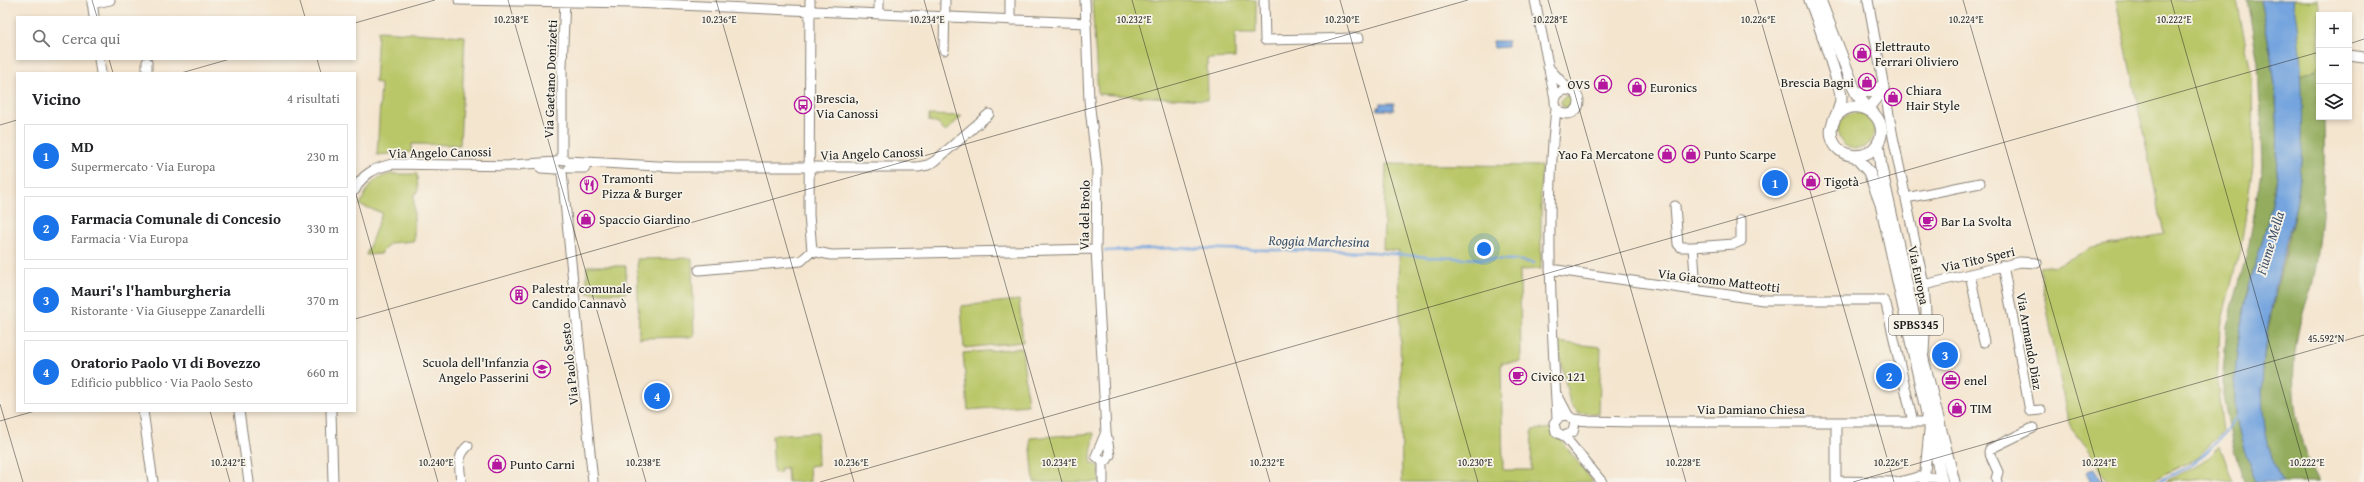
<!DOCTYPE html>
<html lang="it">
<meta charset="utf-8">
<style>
:root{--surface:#fff;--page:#f2f2f2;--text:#202124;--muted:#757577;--line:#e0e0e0;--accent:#1a73e8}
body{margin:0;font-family:"Gentium Book Plus",serif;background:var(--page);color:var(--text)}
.controls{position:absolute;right:12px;top:12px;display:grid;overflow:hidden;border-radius:0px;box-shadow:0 2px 6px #0003}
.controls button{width:36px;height:36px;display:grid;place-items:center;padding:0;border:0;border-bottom:1px solid var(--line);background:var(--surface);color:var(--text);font:20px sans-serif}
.you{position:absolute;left:1484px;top:249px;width:14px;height:14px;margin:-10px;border:3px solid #fff;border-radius:50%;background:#1a73e8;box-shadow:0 0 0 6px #1a73e833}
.badge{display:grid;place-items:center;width:26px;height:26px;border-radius:50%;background:var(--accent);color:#fff;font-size:13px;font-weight:700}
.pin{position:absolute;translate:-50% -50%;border:2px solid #fff;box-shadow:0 1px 4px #0006}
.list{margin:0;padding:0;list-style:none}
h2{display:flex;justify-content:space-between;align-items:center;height:52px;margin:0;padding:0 16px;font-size:17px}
h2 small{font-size:13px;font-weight:400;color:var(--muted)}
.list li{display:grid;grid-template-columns:26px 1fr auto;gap:12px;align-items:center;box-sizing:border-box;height:64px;margin:0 8px 8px;padding:0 8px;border:1px solid var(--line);border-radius:0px}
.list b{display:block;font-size:15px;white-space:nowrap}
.list p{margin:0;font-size:13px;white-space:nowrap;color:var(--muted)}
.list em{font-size:13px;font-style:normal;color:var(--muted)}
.icon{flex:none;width:22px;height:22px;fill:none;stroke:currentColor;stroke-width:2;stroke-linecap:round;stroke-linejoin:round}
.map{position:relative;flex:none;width:2364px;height:482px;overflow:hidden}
.search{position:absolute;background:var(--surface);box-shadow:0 2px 6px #0003;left:16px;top:16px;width:340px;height:44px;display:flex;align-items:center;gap:10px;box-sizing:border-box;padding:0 14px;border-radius:0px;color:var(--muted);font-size:15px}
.panel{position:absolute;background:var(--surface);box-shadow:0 2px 6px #0003;left:16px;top:72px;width:340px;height:340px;border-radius:0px}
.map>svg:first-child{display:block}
.green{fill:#bac769;stroke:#6b7242}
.forest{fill:#93ac5d;stroke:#58643c}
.water{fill:#74a4de;stroke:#48607d}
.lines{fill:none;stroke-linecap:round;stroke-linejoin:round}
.stream{stroke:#74a4de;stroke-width:2.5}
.minor-casing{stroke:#888076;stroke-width:11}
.major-casing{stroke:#888076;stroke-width:13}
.minor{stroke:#fff;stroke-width:9}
.major{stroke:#fff;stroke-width:11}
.ticks{fill:none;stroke:#1c1c1c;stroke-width:1;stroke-opacity:0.45}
.labels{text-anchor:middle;stroke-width:3.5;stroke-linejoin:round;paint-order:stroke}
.shield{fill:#f7f3e8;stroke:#5e5c59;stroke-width:1}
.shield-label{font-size:12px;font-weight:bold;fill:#1c1c1c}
.poi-label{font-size:13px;fill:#1c1c1c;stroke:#f7f3e8;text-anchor:start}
.street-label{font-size:13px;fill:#1c1c1c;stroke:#f7f3e8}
.water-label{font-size:14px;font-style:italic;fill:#3f526a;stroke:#f7f3e8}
.ticks-label{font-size:10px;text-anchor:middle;fill:#1c1c1c;stroke:#f7f3e8;stroke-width:3.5;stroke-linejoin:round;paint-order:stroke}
</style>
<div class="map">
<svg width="2364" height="482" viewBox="0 0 2364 482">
<rect width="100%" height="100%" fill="#f7f3e8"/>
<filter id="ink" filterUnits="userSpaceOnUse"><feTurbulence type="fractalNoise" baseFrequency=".025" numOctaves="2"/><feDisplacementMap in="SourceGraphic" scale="8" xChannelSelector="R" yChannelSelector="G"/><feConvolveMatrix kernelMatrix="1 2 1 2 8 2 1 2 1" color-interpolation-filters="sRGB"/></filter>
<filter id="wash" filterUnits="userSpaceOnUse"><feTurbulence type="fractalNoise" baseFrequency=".012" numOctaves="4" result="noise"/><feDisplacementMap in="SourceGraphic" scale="16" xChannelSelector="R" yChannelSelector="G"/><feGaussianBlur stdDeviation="0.9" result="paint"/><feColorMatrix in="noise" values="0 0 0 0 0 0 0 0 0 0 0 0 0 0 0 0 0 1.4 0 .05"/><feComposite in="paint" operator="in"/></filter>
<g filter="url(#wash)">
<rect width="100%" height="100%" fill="#f4e5cf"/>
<path class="green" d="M1092,0H1256V33H1235V58L1207,59L1208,100L1098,94Z
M2116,0H2237L2252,78L2253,165L2241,246L2220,327L2217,383L2223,431L2197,458L2149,482H2107L2092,454L2071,427L2067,416L2039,267L2057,265L2092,248L2164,234Z
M2293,0H2318L2320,15L2319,64C2315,70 2309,75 2301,75Z
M378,31L465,36L460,145L412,144V152L377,155L381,84L375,82Z
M1561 102a6 6 0 1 1 12 0a6 6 0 1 1-12 0Z
M1838 131a18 18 0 1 1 36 0a18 18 0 1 1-36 0Z
M929,115L962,116L945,132L938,124L929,121Z
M1386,164L1541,166V269L1520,270L1521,362L1501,363L1503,470H1531L1532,430L1552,428L1593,482H1402L1399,251L1383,249Z
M390,174H417L418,191L414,195V241L390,243L380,254L366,255L382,213L360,205C368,187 370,180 390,174Z
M692,258L694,337L639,338L637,259Z
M587,266H626V293H587Z
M1019,300L1023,342L964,348L961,306Z
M1557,342L1601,347L1599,414L1579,413L1570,404Z
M1022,348L1028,405L968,410L963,353Z
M817,432L818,465L809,466L810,482H788L787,468H780L781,472L774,473L772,435Z
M1094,433C1094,446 1089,452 1092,464L1099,466L1100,482H1034L1030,438Z
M2220,446L2233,482L2204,478L2165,482L2208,458Z"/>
<path class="forest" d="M2247,0H2260C2275,66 2284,137 2272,204C2266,231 2257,257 2250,283C2239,326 2230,384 2238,427C2242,446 2249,464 2256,482H2244L2232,443L2223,395V372L2227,327L2249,245L2262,166L2258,63Z
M2319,64V117H2324C2325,170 2324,224 2314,277C2311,293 2304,308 2300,323C2288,375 2292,435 2319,482H2282C2238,393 2278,296 2296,206C2304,163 2301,118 2301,75L2314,70Z"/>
<path class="water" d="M2260,0H2293C2304,58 2306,146 2296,205C2294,217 2289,230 2286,243C2268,319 2245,407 2282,482H2256C2249,464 2242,446 2238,427C2230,384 2239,326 2250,283C2257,257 2266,231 2272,204C2284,137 2275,66 2260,0Z
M1493,41H1508V47L1494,48Z
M1380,103H1394V110H1377V107H1380Z
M2095,468L2102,482H2091L2086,472Z"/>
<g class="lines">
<path class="stream" d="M1105,251L1174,248L1373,252L1428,257L1516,260L1534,263
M2157,482C2198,464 2212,450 2239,415"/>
</g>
</g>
<g filter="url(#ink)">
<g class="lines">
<defs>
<path id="minor" d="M92,0L94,17
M459,0L634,3L1087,23
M810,0L809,215L812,251L831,255L1096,249
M879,0V13
M1085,0L1089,100L1097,168L1096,249L1106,432L1110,455L1107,460L1103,461L1096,456L1106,432
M1264,0L1265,40L1359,38
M1535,0L1555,99
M1868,0L1893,137L1924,285L1926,312L1924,353
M92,4L110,0
M1010,20V0
M944,50L945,0
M2349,55L2364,57
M99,59L101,73
M147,62V73
M1548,67L1568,89
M1555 102a12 12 0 1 1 24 0a12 12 0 1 1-24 0Z
M1856,93L1872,92L1883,84
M1556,108C1545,211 1551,315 1557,418
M1868,109L1878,97L1883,85
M562,159V65L565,0
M512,165L556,162L562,159L568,161L675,167H918L928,165L935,161L989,114
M541,168L556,169
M569,168H585
M562,172L593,482
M355,190C362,174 375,168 392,164L517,166
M1906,198L1980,183
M1675,206L1678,244L1681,247H1693L1696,290
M1693,247L1734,244L1741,241V220
M2003,265L2030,411L2041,410
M1550,269L1763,300H1883L1886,304L1913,422H1928
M699,270L801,261L812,251
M1970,274L1984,342
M1924,285L2020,262L2037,263
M1558,396L1568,415L1575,422L1573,432L1564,436L1556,432L1554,423L1560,416L1568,415
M143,411L153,482
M239,411L249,482
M331,411L333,482
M1574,419L1589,421L1634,422H1913
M1836,422V481L1894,482
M1564,436L1602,482
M1103,461V482
M461,482C460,468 456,456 468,446
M1899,482L1918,477L1941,478
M1924,482L1929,431
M1997,482L1996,479L1998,472L1989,452L1990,449L2033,428"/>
<path id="major" d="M1810,0C1820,25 1828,51 1836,77C1838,84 1841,92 1841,98C1841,114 1826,125 1833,141C1840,158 1865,161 1876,146C1896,120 1856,89 1834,119
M1820,0L1856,93L1868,109
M1878,143L1881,168L1924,363L1954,482
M1855,156L1869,172L1881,204L1942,482"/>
</defs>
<use href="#minor" class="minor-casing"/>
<use href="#major" class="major-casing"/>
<use href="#minor" class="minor"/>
<use href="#major" class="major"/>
</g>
</g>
<path class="ticks" d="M92,0L97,17M300,0L305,17M508,0L646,482M716,0L854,482M924,0L1062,482M1132,0L1270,482M1340,0L1478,482M1548,0L1686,482M1755,0L1894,482M1963,0L2102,482M2171,0L2309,482M355,23L435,0M2349,44L2364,39M109,59L113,73M317,59L321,73M181,73L230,59M0,125L17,120M355,191L438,482M355,319L1468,0M0,404L23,482M210,411L230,482M0,421L35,411M820,482L2319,52M1853,482L2364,335"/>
<defs>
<symbol id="shop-ring" viewBox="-11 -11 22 22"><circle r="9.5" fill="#f7f3e8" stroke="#b5179e" stroke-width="1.5"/><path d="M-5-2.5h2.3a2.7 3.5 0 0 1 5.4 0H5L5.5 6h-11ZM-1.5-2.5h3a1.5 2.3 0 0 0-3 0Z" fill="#b5179e"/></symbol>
<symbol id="bus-ring" viewBox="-11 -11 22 22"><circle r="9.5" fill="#f7f3e8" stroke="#b5179e" stroke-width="1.5"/><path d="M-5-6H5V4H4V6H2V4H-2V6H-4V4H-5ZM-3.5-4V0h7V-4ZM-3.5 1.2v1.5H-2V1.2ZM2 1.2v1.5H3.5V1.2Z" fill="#b5179e"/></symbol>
<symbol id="restaurant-ring" viewBox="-11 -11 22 22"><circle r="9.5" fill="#f7f3e8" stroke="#b5179e" stroke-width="1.5"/><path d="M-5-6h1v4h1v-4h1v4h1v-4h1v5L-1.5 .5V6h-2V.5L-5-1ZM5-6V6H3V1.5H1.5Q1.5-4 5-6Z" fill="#b5179e"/></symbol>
<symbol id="cafe-ring" viewBox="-11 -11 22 22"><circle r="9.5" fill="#f7f3e8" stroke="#b5179e" stroke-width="1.5"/><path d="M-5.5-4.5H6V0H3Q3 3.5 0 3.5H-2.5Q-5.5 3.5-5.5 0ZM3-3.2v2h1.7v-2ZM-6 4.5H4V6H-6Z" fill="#b5179e"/></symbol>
<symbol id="building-ring" viewBox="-11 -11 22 22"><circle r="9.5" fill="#f7f3e8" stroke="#b5179e" stroke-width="1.5"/><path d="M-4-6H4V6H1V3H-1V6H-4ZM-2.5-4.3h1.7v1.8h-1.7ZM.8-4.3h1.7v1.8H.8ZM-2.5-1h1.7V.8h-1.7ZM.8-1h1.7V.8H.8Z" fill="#b5179e"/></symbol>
<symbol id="school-ring" viewBox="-11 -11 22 22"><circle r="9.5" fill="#f7f3e8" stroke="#b5179e" stroke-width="1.5"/><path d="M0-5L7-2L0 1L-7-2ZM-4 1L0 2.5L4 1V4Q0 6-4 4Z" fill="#b5179e"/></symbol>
<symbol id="office-ring" viewBox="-11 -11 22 22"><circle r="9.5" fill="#f7f3e8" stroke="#b5179e" stroke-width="1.5"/><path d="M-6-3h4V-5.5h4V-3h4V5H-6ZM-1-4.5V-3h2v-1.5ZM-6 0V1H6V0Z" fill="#b5179e"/></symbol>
</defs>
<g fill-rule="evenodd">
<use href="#shop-ring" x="1852" y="43" width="20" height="20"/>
<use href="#shop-ring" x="1857" y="72" width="20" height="20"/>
<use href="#shop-ring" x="1593" y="74" width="20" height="20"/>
<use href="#shop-ring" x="1627" y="77" width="20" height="20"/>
<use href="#shop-ring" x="1883" y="87" width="20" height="20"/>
<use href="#bus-ring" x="793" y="95" width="20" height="20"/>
<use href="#shop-ring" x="1657" y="144" width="20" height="20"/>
<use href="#shop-ring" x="1681" y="144" width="20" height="20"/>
<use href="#shop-ring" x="1801" y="171" width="20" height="20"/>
<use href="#restaurant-ring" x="579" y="175" width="20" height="20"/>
<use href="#shop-ring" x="576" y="209" width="20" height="20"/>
<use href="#cafe-ring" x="1918" y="211" width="20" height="20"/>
<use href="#building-ring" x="509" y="285" width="20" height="20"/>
<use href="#school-ring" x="532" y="359" width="20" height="20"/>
<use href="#cafe-ring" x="1508" y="366" width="20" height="20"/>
<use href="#office-ring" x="1941" y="370" width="20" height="20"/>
<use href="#shop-ring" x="1947" y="398" width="20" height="20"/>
<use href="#shop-ring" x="487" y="454" width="20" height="20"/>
</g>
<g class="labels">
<rect class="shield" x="1889" y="315" width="54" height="20" rx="3"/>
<g class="shield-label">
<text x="1916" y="329">SPBS345</text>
</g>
<g class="poi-label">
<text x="1875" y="51">Elettrauto<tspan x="1875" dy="15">Ferrari Oliviero</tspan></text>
<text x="1854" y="87" text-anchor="end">Brescia Bagni</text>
<text x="1590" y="89" text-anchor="end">OVS</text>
<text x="1650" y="92">Euronics</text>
<text x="1906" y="95">Chiara<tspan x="1906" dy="15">Hair Style</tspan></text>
<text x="816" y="103">Brescia,<tspan x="816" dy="15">Via Canossi</tspan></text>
<text x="1654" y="159" text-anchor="end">Yao Fa Mercatone</text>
<text x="1704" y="159">Punto Scarpe</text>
<text x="602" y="183">Tramonti<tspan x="602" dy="15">Pizza &amp; Burger</tspan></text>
<text x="1824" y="186">Tigotà</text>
<text x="599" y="224">Spaccio Giardino</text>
<text x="1941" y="226">Bar La Svolta</text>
<text x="532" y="293">Palestra comunale<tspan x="532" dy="15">Candido Cannavò</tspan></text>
<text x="529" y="367" text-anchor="end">Scuola dell'Infanzia<tspan x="529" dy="15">Angelo Passerini</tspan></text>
<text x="1531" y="381">Civico 121</text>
<text x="1964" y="385">enel</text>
<text x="1970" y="413">TIM</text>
<text x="510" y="469">Punto Carni</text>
</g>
<g class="street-label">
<text transform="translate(550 79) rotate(-88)" y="5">Via Gaetano Donizetti</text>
<text transform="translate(440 152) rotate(-1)" y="5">Via Angelo Canossi</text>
<text transform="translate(872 153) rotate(-2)" y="5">Via Angelo Canossi</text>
<text transform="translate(1084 215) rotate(-89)" y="5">Via del Brolo</text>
<text transform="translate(1978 259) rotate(-13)" y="5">Via Tito Speri</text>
<text transform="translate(1919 275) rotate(78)" y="5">Via Europa</text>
<text transform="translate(1719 280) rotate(7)" y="5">Via Giacomo Matteotti</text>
<text transform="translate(2030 341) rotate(80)" y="5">Via Armando Diaz</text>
<text transform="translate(569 364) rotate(-96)" y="5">Via Paolo Sesto</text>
<text x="1751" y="414">Via Damiano Chiesa</text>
</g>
<g class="water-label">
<text transform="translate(1319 241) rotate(1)" y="5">Roggia Marchesina</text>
<text transform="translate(2270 243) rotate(-73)" y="5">Fiume Mella</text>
</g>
</g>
<g class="ticks-label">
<text x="511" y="23">10.238°E</text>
<text x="719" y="23">10.236°E</text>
<text x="927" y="23">10.234°E</text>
<text x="1134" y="23">10.232°E</text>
<text x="1342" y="23">10.230°E</text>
<text x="1550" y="23">10.228°E</text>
<text x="1758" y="23">10.226°E</text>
<text x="1966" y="23">10.224°E</text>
<text x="2174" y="23">10.222°E</text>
<text x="2326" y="342">45.592°N</text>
<text x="228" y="466">10.242°E</text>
<text x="436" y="466">10.240°E</text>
<text x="643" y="466">10.238°E</text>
<text x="851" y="466">10.236°E</text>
<text x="1059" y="466">10.234°E</text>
<text x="1683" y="466">10.228°E</text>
<text x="1891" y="466">10.226°E</text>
<text x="1267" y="466">10.232°E</text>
<text x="1475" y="466">10.230°E</text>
<text x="2099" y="466">10.224°E</text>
<text x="2307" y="466">10.222°E</text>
</g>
</svg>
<div class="controls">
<button>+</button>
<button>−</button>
<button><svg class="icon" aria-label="layers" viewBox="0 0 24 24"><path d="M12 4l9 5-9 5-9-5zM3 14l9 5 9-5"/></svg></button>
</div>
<div class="you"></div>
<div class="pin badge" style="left:1775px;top:183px">1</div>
<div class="pin badge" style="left:1889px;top:376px">2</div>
<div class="pin badge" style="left:1945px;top:355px">3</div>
<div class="pin badge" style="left:657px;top:396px">4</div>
<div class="search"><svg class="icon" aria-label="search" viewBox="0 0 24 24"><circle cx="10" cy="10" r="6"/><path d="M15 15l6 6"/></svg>Cerca qui</div>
<section class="panel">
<h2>Vicino<small>4 risultati</small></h2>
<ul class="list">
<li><span class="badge">1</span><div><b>MD</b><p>Supermercato · Via Europa</p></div><em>230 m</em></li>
<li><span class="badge">2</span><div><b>Farmacia Comunale di Concesio</b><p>Farmacia · Via Europa</p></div><em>330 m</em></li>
<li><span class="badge">3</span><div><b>Mauri's l'hamburgheria</b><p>Ristorante · Via Giuseppe Zanardelli</p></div><em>370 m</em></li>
<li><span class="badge">4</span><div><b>Oratorio Paolo VI di Bovezzo</b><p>Edificio pubblico · Via Paolo Sesto</p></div><em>660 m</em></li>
</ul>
</section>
</div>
